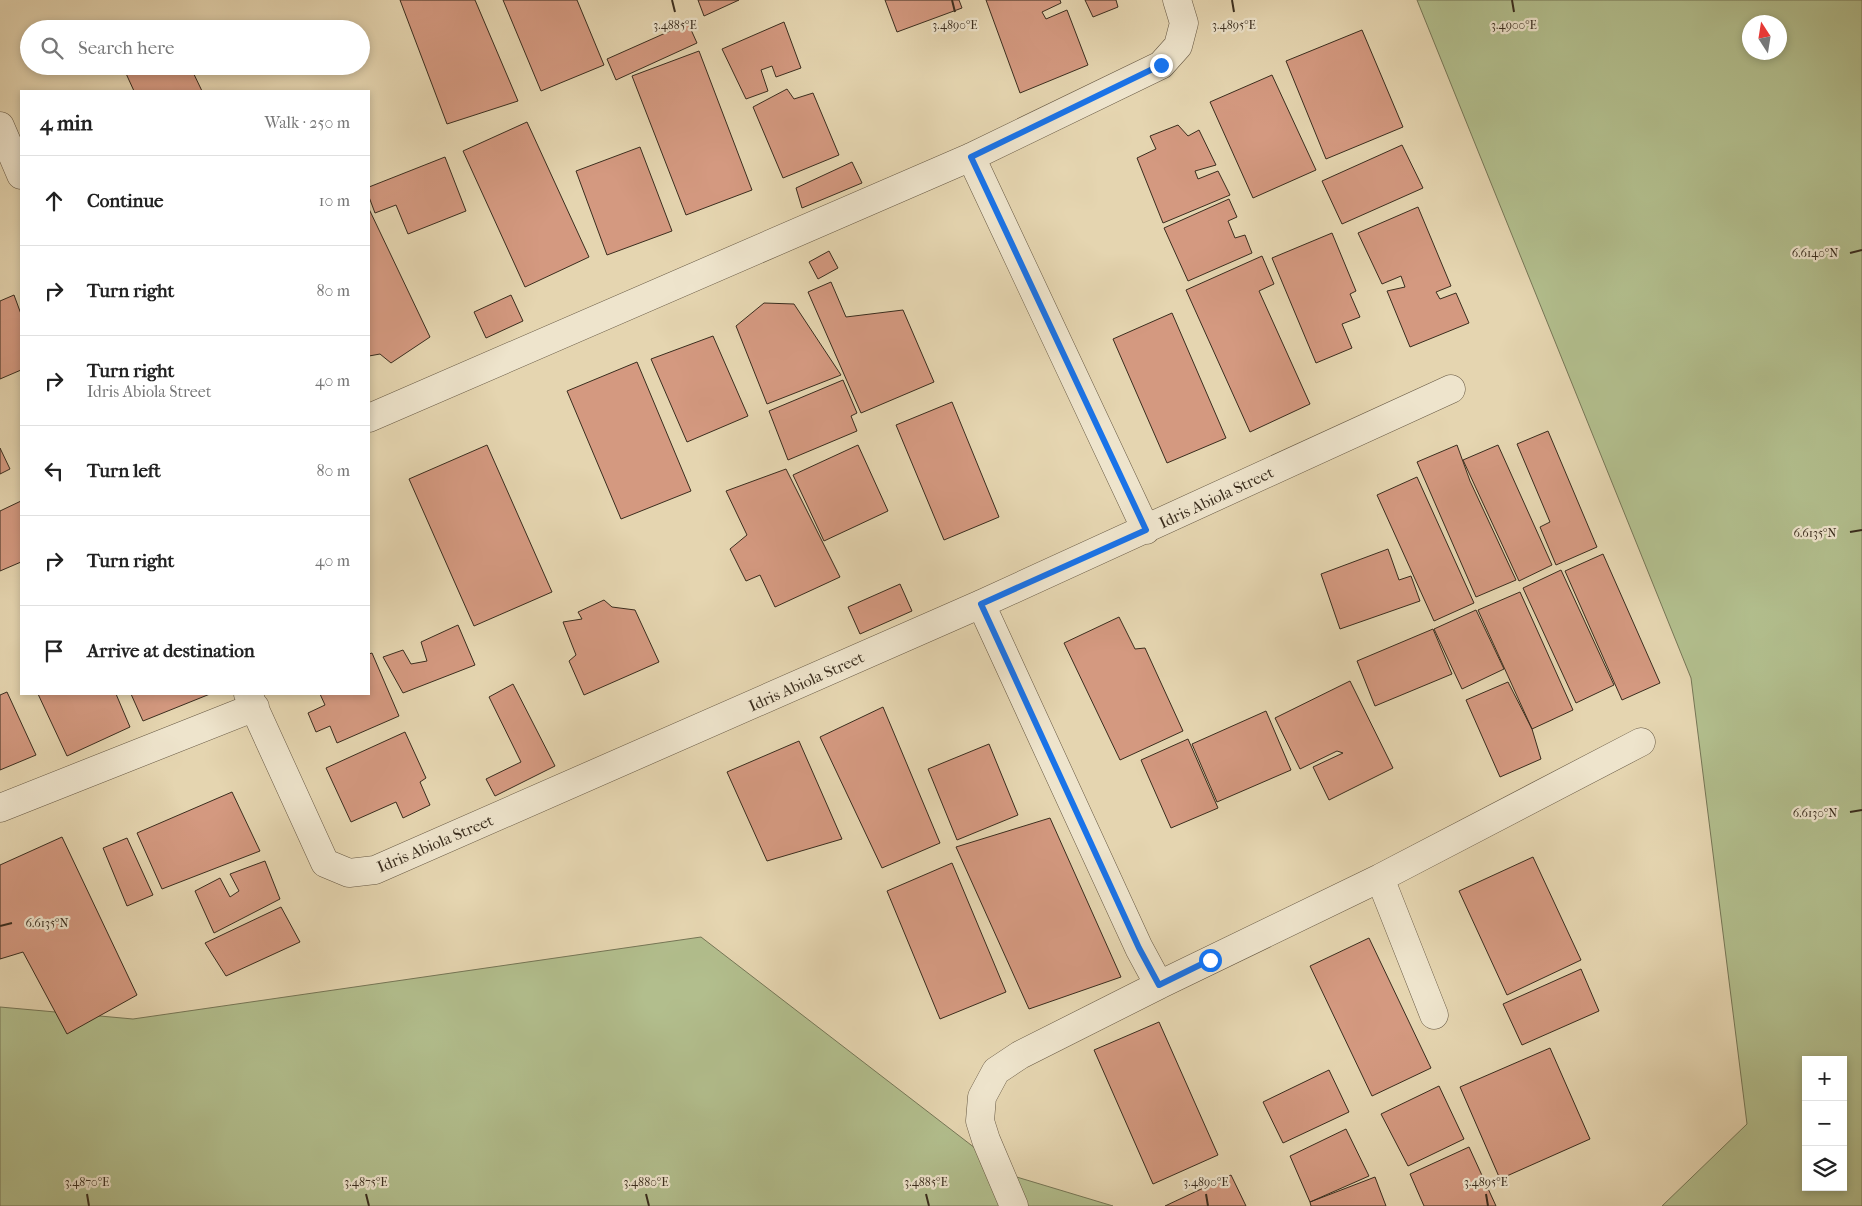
<!DOCTYPE html>
<meta charset="utf-8">
<style>
:root{--surface:#fff;--page:#f2f2f2;--text:#222;--muted:#767676;--line:#e0e0e0}
body{margin:0;font-family:"IM FELL French Canon",serif;background:var(--page);color:var(--text)}
.controls{position:absolute;right:15px;bottom:15px;display:grid;overflow:hidden;border-radius:0px;box-shadow:0 2px 8px #0003}
.controls button{width:45px;height:45px;display:grid;place-items:center;padding:0;border:0;border-bottom:1px solid var(--line);background:var(--surface);color:var(--text);font:25px sans-serif}
.compass{position:absolute;left:1742px;top:15px;width:45px;height:45px;border-radius:50%;background:var(--surface);box-shadow:0 2px 8px #0003;rotate:348deg}
.stop{position:absolute;width:15px;height:15px;margin:-11px;border:4px solid #1a73e8;border-radius:50%;background:#fff}
.stop.end{background:#1a73e8;border-color:#fff;box-shadow:0 1px 5px #0008}
.list{margin:0;padding:0;list-style:none}
h2{display:flex;justify-content:space-between;align-items:center;height:65px;margin:0;padding:0 20px;font-size:21px}
h2 small{font-size:16px;font-weight:400;color:var(--muted)}
.list li{display:grid;grid-template-columns:32px 1fr auto;gap:15px;align-items:center;box-sizing:border-box;height:90px;padding:0 20px;border-top:1px solid var(--line)}
.list b{display:block;font-size:19px;white-space:nowrap}
.list p{margin:0;font-size:16px;white-space:nowrap;color:var(--muted)}
.list em{font-size:16px;font-style:normal;color:var(--muted)}
.icon{flex:none;width:28px;height:28px;fill:none;stroke:currentColor;stroke-width:2;stroke-linecap:round;stroke-linejoin:round}
.map{position:relative;flex:none;width:1862px;height:1206px;overflow:hidden}
.search{position:absolute;background:var(--surface);box-shadow:0 2px 8px #0003;left:20px;top:20px;width:350px;height:55px;display:flex;align-items:center;gap:12px;box-sizing:border-box;padding:0 18px;border-radius:28px;color:var(--muted);font-size:19px}
.panel{position:absolute;background:var(--surface);box-shadow:0 2px 8px #0003;left:20px;top:90px;width:350px;height:605px;border-radius:0px}
.map>svg:first-child{display:block}
.green{fill:#b2be8d;stroke:#767656;fill-rule:evenodd}
.building{fill:#d49980;stroke:#3a2d1e}
.lines{fill:none;stroke-linecap:round;stroke-linejoin:round}
.street-casing{stroke:#655742;stroke-width:29}
.street{stroke:#eee4cc;stroke-width:28}
.route{stroke:#1a73e8;stroke-width:6}
.ticks{fill:none;stroke:#3a2d1e;stroke-width:2}
.labels{text-anchor:middle;stroke-width:4.5;stroke-linejoin:round;paint-order:stroke}
.street-label{font-size:16px;fill:#3a2d1e;stroke:#eee4cc}
.ticks-label{font-size:12px;text-anchor:middle;fill:#3a2d1e;stroke:#eee4cc;stroke-width:4.5;stroke-linejoin:round;paint-order:stroke}
</style>
<div class="map">
<svg width="1862" height="1206" viewBox="0 0 1862 1206">
<rect width="100%" height="100%" fill="#e5d5b0"/>
<filter id="stains"><feTurbulence type="fractalNoise" baseFrequency=".004" numOctaves="4"/><feColorMatrix values="0 0 0 0 .2 0 0 0 0 .09 0 0 0 0 .02 0 0 0 .5 -.17"/></filter>
<radialGradient id="worn" r=".72"><stop offset=".6" stop-color="#630" stop-opacity="0"/><stop offset="1" stop-color="#630" stop-opacity=".3"/></radialGradient>
<path class="green" d="M1417,0H1862V1206H1662L1747,1124L1691,678ZM1750,22H1780V52H1750ZM1806,1060H1843V1187H1806Z
M701,937L1010,1175L1113,1206H0V1007L133,1019Z"/>
<path class="building" d="M400,0H475L518,101L447,124Z
M503,0H577L604,65L541,91Z
M698,0H739L704,16Z
M885,0H959L962,8L897,32Z
M986,0H1060L1061,3L1042,12L1046,19L1067,10L1088,65L1020,93Z
M1085,0H1116L1118,7L1093,17Z
M784,22L801,68L776,77L772,66L761,70L768,91L746,99L722,49Z
M688,23L697,43L616,80L607,59Z
M1362,30L1403,127L1326,159L1286,61Z
M699,51L752,190L686,215L632,76Z
M126,66H190L202,91H134L123,67Z
M1272,75L1316,170L1253,198L1210,102Z
M787,89L794,99L813,93L839,155L783,178L753,107Z
M527,122L589,257L525,287L463,151Z
M1178,125L1188,136L1199,130L1216,165L1195,171L1198,179L1218,171L1230,195L1163,223L1137,158L1156,149L1150,136Z
M1402,145L1423,188L1342,224L1322,181Z
M640,147L672,231L607,255L576,171Z
M445,157L466,211L408,234L396,205L375,213L369,197V187Z
M852,162L862,183L802,208L796,188Z
M1229,199L1237,217L1228,221L1235,238L1245,235L1252,253L1188,281L1164,228Z
M1418,207L1451,286L1436,292L1440,299L1456,293L1469,323L1410,347L1387,291L1405,287L1401,276L1382,284L1358,233Z
M369,209L430,337L391,363L380,354L369,356Z
M1332,233L1356,291L1350,294L1360,317L1342,324L1352,348L1316,363L1272,258Z
M829,251L838,268L818,279L809,262Z
M1262,256L1274,284L1259,291L1310,404L1250,432L1186,290Z
M831,282L846,317L903,310L934,382L861,413L808,292Z
M14,295L21,314V370L0,379V301Z
M511,295L523,321L486,338L474,312Z
M764,303L794,304L841,375L767,404L736,326Z
M1172,313L1226,438L1167,463L1113,339Z
M713,336L748,416L687,442L651,359Z
M637,362L691,491L621,519L567,391Z
M843,380L857,413L851,416L857,431L788,460L769,411Z
M952,402L999,517L944,540L896,425Z
M1548,431L1597,547L1556,565L1540,527L1550,522L1517,444Z
M487,445L552,592L474,626L409,479Z
M858,445L888,511L824,541L793,475Z
M1457,445L1470,481L1516,580L1476,597L1417,462Z
M1498,445L1552,565L1519,581L1463,460Z
M0,448L10,469L0,474Z
M786,469L840,577L775,607L760,575L746,581L730,549L747,535L726,491Z
M1417,477L1474,603L1434,621L1377,495Z
M21,501V562L0,571V511Z
M1388,549L1399,580L1411,576L1420,601L1340,629L1321,574Z
M1603,554L1660,683L1622,700L1565,571Z
M1561,570L1614,685L1576,703L1523,588Z
M900,584L912,611L860,634L848,607Z
M1520,592L1573,710L1532,729L1478,610Z
M604,600L612,607L635,610L659,662L584,695L569,661L576,655L563,622L582,619L578,612Z
M1476,610L1504,669L1462,689L1434,629Z
M1119,617L1135,649L1145,648L1183,731L1120,760L1064,643Z
M458,625L475,665L403,693L383,657L403,650L411,664L427,661L421,642Z
M1433,629L1452,674L1375,706L1357,661Z
M372,653L399,716L337,743L330,726L316,732L308,713L325,705L320,694H369V654Z
M1350,681L1393,768L1329,800L1313,767L1343,753L1337,751L1300,769L1275,718Z
M1508,682L1532,729L1541,759L1500,777L1466,700Z
M513,684L555,766L495,796L486,779L521,762L489,697Z
M7,692L36,755L0,770V695Z
M38,694H116L130,727L67,756Z
M131,694H210L143,721Z
M883,707L940,843L882,868L820,737Z
M1266,711L1291,770L1217,802L1192,744Z
M405,732L426,778L420,782L430,805L403,818L396,802L351,822L326,768Z
M1188,739L1218,808L1171,828L1141,760Z
M799,741L842,839L767,861L727,772Z
M989,744L1018,815L957,840L928,769Z
M232,792L260,851L162,889L137,833Z
M1050,818L1121,977L1029,1009L956,847Z
M62,837L137,995L67,1034L23,952L0,959V865Z
M127,838L153,895L127,906L103,848Z
M1533,857L1581,960L1507,995L1459,891Z
M265,861L280,899L214,933L195,891L220,878L230,897L239,891L230,874Z
M952,863L1006,992L940,1019L887,891Z
M281,907L300,942L226,976L205,943Z
M1369,938L1431,1068L1372,1096L1310,966Z
M1581,969L1599,1011L1522,1045L1503,1004Z
M1159,1022L1218,1155L1153,1184L1094,1050Z
M1550,1048L1590,1139L1500,1179L1460,1087Z
M1329,1070L1349,1112L1283,1143L1263,1102Z
M1439,1086L1464,1139L1408,1166L1381,1114Z
M1346,1129L1369,1176L1310,1202L1290,1156Z
M1469,1147L1496,1206H1424L1410,1174Z
M1231,1175L1246,1206H1165Z
M1375,1177L1386,1206H1311L1310,1202Z"/>
<g class="lines">
<defs>
<path id="street" d="M0,126L21,175
M971,157L1146,530
M369,418L971,157L1161,65L1178,46L1184,23L1177,0
M981,604L1139,948L1159,985L1380,878L1641,742
M248,694L325,863L349,873L375,870L981,604L1451,389
M0,808L255,707
M1380,878L1434,1015
M1014,1206L986,1140L980,1121L982,1097L996,1071L1020,1055L1159,985"/>
</defs>
<use href="#street" class="street-casing"/>
<use href="#street" class="street"/>
</g>
<g class="lines">
<path class="route" d="M1161,65L971,157L1146,530L981,604L1139,948L1159,985L1210,960"/>
</g>
<path class="ticks" d="M672,0L675,12M952,0L955,12M1232,0L1234,12M1512,0L1514,12M1850,253L1862,250M1850,532L1862,530M1850,812L1862,810M0,926L12,923M87,1194L89,1206M366,1194L369,1206M646,1194L649,1206M926,1194L929,1206M1206,1194L1208,1206M1486,1194L1488,1206"/>
<g class="labels">
<g class="street-label">
<text transform="translate(1216 497) rotate(-25)" y="6">Idris Abiola Street</text>
<text transform="translate(806 681) rotate(-24)" y="6">Idris Abiola Street</text>
<text transform="translate(435 843) rotate(-23)" y="6">Idris Abiola Street</text>
</g>
</g>
<g class="ticks-label">
<text x="675" y="29">3.4885°E</text>
<text x="955" y="29">3.4890°E</text>
<text x="1234" y="29">3.4895°E</text>
<text x="1514" y="29">3.4900°E</text>
<text x="1815" y="257">6.6140°N</text>
<text x="1815" y="537">6.6135°N</text>
<text x="1815" y="817">6.6130°N</text>
<text x="47" y="927">6.6135°N</text>
<text x="87" y="1186">3.4870°E</text>
<text x="366" y="1186">3.4875°E</text>
<text x="646" y="1186">3.4880°E</text>
<text x="926" y="1186">3.4885°E</text>
<text x="1206" y="1186">3.4890°E</text>
<text x="1486" y="1186">3.4895°E</text>
</g>
<rect width="100%" height="100%" filter="url(#stains)"/>
<rect width="100%" height="100%" fill="url(#worn)"/>
</svg>
<div class="controls">
<button>+</button>
<button>−</button>
<button><svg class="icon" aria-label="layers" viewBox="0 0 24 24"><path d="M12 4l9 5-9 5-9-5zM3 14l9 5 9-5"/></svg></button>
</div>
<svg class="compass" viewBox="-18 -18 36 36"><path d="M0-13l5 13h-10z" fill="#e53935"/><path d="M0 13l5-13h-10z" fill="#767676"/></svg>
<div class="stop" style="left:1210px;top:960px"></div>
<div class="stop end" style="left:1161px;top:65px"></div>
<div class="search"><svg class="icon" aria-label="search" viewBox="0 0 24 24"><circle cx="10" cy="10" r="6"/><path d="M15 15l6 6"/></svg>Search here</div>
<section class="panel">
<h2>4 min<small>Walk · 250 m</small></h2>
<ul class="list">
<li><svg class="icon" aria-label="ahead" viewBox="0 0 24 24"><path d="M12 20V5M6 11l6-6 6 6"/></svg><div><b>Continue</b></div><em>10 m</em></li>
<li><svg class="icon" aria-label="right" viewBox="0 0 24 24"><path d="M7 20v-9h11M14 6l5 5-5 5"/></svg><div><b>Turn right</b></div><em>80 m</em></li>
<li><svg class="icon" aria-label="right" viewBox="0 0 24 24"><path d="M7 20v-9h11M14 6l5 5-5 5"/></svg><div><b>Turn right</b><p>Idris Abiola Street</p></div><em>40 m</em></li>
<li><svg class="icon" aria-label="left" viewBox="0 0 24 24"><path d="M17 20v-9H6M10 6l-5 5 5 5"/></svg><div><b>Turn left</b></div><em>80 m</em></li>
<li><svg class="icon" aria-label="right" viewBox="0 0 24 24"><path d="M7 20v-9h11M14 6l5 5-5 5"/></svg><div><b>Turn right</b></div><em>40 m</em></li>
<li><svg class="icon" aria-label="arrive" viewBox="0 0 24 24"><path d="M6 21V4h12l-3 4 3 4H6"/></svg><div><b>Arrive at destination</b></div></li>
</ul>
</section>
</div>
